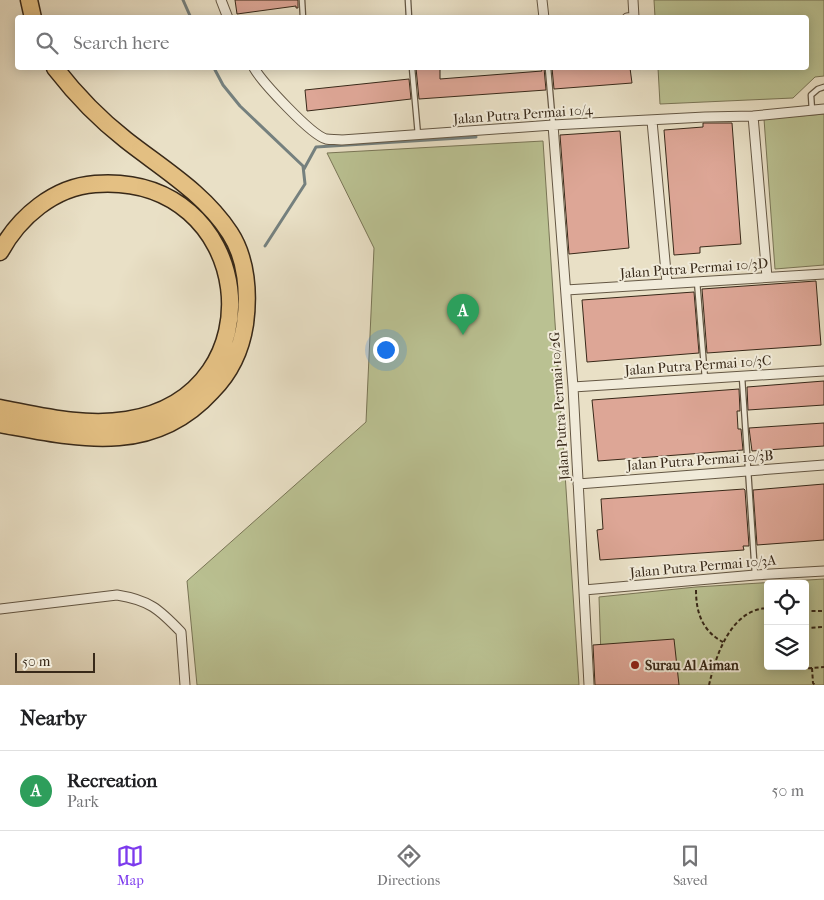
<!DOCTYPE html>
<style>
:root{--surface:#fff;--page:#f6f6f6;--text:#202124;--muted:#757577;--line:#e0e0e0;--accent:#7c3aed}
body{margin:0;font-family:"IM FELL French Canon",serif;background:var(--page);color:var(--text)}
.controls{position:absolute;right:15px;bottom:15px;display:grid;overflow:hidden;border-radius:5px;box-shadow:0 2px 12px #0003}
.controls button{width:45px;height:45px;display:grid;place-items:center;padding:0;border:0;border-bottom:1px solid var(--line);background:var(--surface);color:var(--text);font:25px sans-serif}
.scale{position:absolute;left:15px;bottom:12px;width:80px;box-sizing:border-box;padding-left:5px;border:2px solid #382919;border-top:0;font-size:14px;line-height:18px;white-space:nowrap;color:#382919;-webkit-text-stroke:4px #f1ebda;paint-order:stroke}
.you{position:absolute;left:385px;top:349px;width:18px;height:18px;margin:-12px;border:4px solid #fff;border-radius:50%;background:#1a73e8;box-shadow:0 0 0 8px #1a73e833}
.badge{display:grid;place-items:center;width:32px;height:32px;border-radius:50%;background:var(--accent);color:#fff;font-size:16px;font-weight:700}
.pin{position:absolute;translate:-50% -41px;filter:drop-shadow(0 1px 2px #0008)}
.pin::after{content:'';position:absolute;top:26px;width:18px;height:15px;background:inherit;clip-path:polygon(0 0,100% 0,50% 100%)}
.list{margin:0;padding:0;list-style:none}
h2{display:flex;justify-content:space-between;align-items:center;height:65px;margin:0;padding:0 20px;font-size:21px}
h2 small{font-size:16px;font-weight:400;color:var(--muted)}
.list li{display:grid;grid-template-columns:32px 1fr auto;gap:15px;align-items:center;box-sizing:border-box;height:80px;padding:0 20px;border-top:1px solid var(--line)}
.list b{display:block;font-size:19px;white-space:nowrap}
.list p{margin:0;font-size:16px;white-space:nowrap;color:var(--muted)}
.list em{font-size:16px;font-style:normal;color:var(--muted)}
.icon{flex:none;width:28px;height:28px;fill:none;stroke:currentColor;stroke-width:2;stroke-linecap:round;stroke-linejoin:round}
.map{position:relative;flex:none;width:824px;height:685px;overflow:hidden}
.search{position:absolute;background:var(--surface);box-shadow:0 2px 12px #0003;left:15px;right:15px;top:15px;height:55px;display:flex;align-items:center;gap:12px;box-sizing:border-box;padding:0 18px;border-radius:5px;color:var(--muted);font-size:19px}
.sheet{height:145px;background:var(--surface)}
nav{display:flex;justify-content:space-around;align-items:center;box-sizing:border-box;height:70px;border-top:1px solid var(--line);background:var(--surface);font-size:14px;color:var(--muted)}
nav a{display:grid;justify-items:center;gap:2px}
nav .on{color:var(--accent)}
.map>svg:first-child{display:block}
.green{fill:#bac192;stroke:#797556;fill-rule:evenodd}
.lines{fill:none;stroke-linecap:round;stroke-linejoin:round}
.stream{stroke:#75807e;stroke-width:3}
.building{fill:#dda696;stroke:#382919}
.lane-casing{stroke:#645744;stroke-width:7}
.street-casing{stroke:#645744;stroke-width:11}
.highway-casing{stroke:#382919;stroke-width:19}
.path{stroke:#382919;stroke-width:2;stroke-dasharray:4 2.5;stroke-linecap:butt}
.lane{stroke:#f1ebda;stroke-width:4.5}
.street{stroke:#f1ebda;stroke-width:9}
.highway{stroke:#e4c083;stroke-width:16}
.poi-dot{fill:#8f2418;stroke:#f1ebda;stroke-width:2}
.labels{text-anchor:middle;stroke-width:4;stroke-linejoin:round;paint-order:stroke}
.street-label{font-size:14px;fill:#382919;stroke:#f1ebda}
.poi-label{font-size:14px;font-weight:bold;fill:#382919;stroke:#f1ebda;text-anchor:start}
</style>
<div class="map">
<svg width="824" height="685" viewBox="0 0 824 685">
<rect width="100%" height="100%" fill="#e9e0c6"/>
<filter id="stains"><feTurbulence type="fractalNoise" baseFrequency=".004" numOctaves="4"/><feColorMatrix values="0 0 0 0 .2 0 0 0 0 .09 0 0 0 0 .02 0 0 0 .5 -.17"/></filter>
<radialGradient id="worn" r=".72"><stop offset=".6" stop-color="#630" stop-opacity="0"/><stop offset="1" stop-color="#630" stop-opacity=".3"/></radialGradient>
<path class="green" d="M654,0H824V76L815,77L793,98L660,104L658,68H806V18L655,17Z
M824,114V265L775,269L764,119Z
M543,141L579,685H197L187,581L366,422L374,248L327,153Z
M824,579V685H602L599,597L696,587ZM768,584H805V666H768Z"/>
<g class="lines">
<path class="stream" d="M183,0L191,18
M214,68L223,85L240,106L303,166L305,184L265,246
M304,169L316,147L476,137"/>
</g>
<path class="building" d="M235,0H298V8H296V6L237,14Z
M416,68H440V79L542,71L541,68H544L546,90L419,99Z
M552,68H630L632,83L554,89Z
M409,79L411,99L307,111L305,90Z
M703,123H732L741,244L700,247V253L674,255L664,130L703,127Z
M620,131L629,248L569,254L560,135Z
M816,281L821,345L707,353L702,289Z
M694,292L699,353L587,362L582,300Z
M824,381V405L748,410L747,387Z
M739,389L740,411H737L738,429H741L743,450L598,461L592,400Z
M824,423V446L752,451L749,428Z
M824,484V540L757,545L753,490Z
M744,489L745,490L749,546H743L744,550L600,560L597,530L603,529L601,499Z
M674,639L679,685H595L593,645Z"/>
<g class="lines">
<defs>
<path id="lane" d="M302,0L303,18
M408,0L409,18
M412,68L418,135
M548,68L553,125
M812,111L811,95L818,89L824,87
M697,281L705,379
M742,377L755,575"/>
<path id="street" d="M221,0L228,18
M542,0L544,18
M627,18L634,17L633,0
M254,68C262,82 311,135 326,139C331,140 337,139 342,140L553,125L705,117L753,116L824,109
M753,116L767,277
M652,121L667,283
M553,125L573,387L589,685
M566,290L824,274
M573,387L824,371
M578,484L824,465
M584,590L755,575L824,571
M0,609L117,595C149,600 159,609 181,632L185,685"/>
<path id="highway" d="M29,0L33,18
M0,252C19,217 54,187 95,184C255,172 282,395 127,420C84,427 42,416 0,408
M0,424C77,438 152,457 212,391C230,373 241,350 245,324C249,294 247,259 230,233C204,193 163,169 126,140C99,119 76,95 55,68"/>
</defs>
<use href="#lane" class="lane-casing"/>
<use href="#street" class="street-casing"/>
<use href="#highway" class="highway-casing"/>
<path class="path" d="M696,590C696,612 702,631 723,642
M805,611H824
M805,628L824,627
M789,666L800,669L824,667
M812,668L813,683L815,685
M709,685C716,655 731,609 768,608"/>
<use href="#lane" class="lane"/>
<use href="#street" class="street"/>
<use href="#highway" class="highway"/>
</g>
<circle class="poi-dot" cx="635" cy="665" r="5"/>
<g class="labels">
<g class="street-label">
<text transform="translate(523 114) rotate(-4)" y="5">Jalan Putra Permai 10/4</text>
<text transform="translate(694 268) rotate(-4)" y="5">Jalan Putra Permai 10/3D</text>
<text transform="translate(698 365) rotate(-4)" y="5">Jalan Putra Permai 10/3C</text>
<text transform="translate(559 406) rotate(-94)" y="5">Jalan Putra Permai 10/2G</text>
<text transform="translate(700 460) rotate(-4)" y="5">Jalan Putra Permai 10/3B</text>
<text transform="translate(703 566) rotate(-5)" y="5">Jalan Putra Permai 10/3A</text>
</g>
<g class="poi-label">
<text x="645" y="670">Surau Al Aiman</text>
</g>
</g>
<rect width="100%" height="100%" filter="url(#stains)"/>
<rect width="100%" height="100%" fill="url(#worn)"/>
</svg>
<div class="controls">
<button><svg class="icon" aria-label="locate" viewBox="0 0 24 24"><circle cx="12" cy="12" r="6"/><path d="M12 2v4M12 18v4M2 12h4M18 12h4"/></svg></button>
<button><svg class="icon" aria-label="layers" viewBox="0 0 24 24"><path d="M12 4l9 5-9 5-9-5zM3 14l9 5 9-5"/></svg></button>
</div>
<div class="scale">50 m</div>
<div class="you"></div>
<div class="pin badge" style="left:463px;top:335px;background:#2e9e5b">A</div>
<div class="search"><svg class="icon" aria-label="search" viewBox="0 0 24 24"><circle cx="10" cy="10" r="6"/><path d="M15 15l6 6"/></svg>Search here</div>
</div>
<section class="sheet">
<h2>Nearby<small></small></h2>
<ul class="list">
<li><span class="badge" style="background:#2e9e5b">A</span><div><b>Recreation</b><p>Park</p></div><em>50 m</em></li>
</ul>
</section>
<nav>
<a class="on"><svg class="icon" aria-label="map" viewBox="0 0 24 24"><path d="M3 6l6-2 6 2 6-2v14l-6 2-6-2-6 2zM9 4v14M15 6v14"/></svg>Map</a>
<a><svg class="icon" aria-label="directions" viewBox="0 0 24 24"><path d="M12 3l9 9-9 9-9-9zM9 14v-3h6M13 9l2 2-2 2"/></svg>Directions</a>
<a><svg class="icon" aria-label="saved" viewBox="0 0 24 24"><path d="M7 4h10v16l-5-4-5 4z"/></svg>Saved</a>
</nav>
